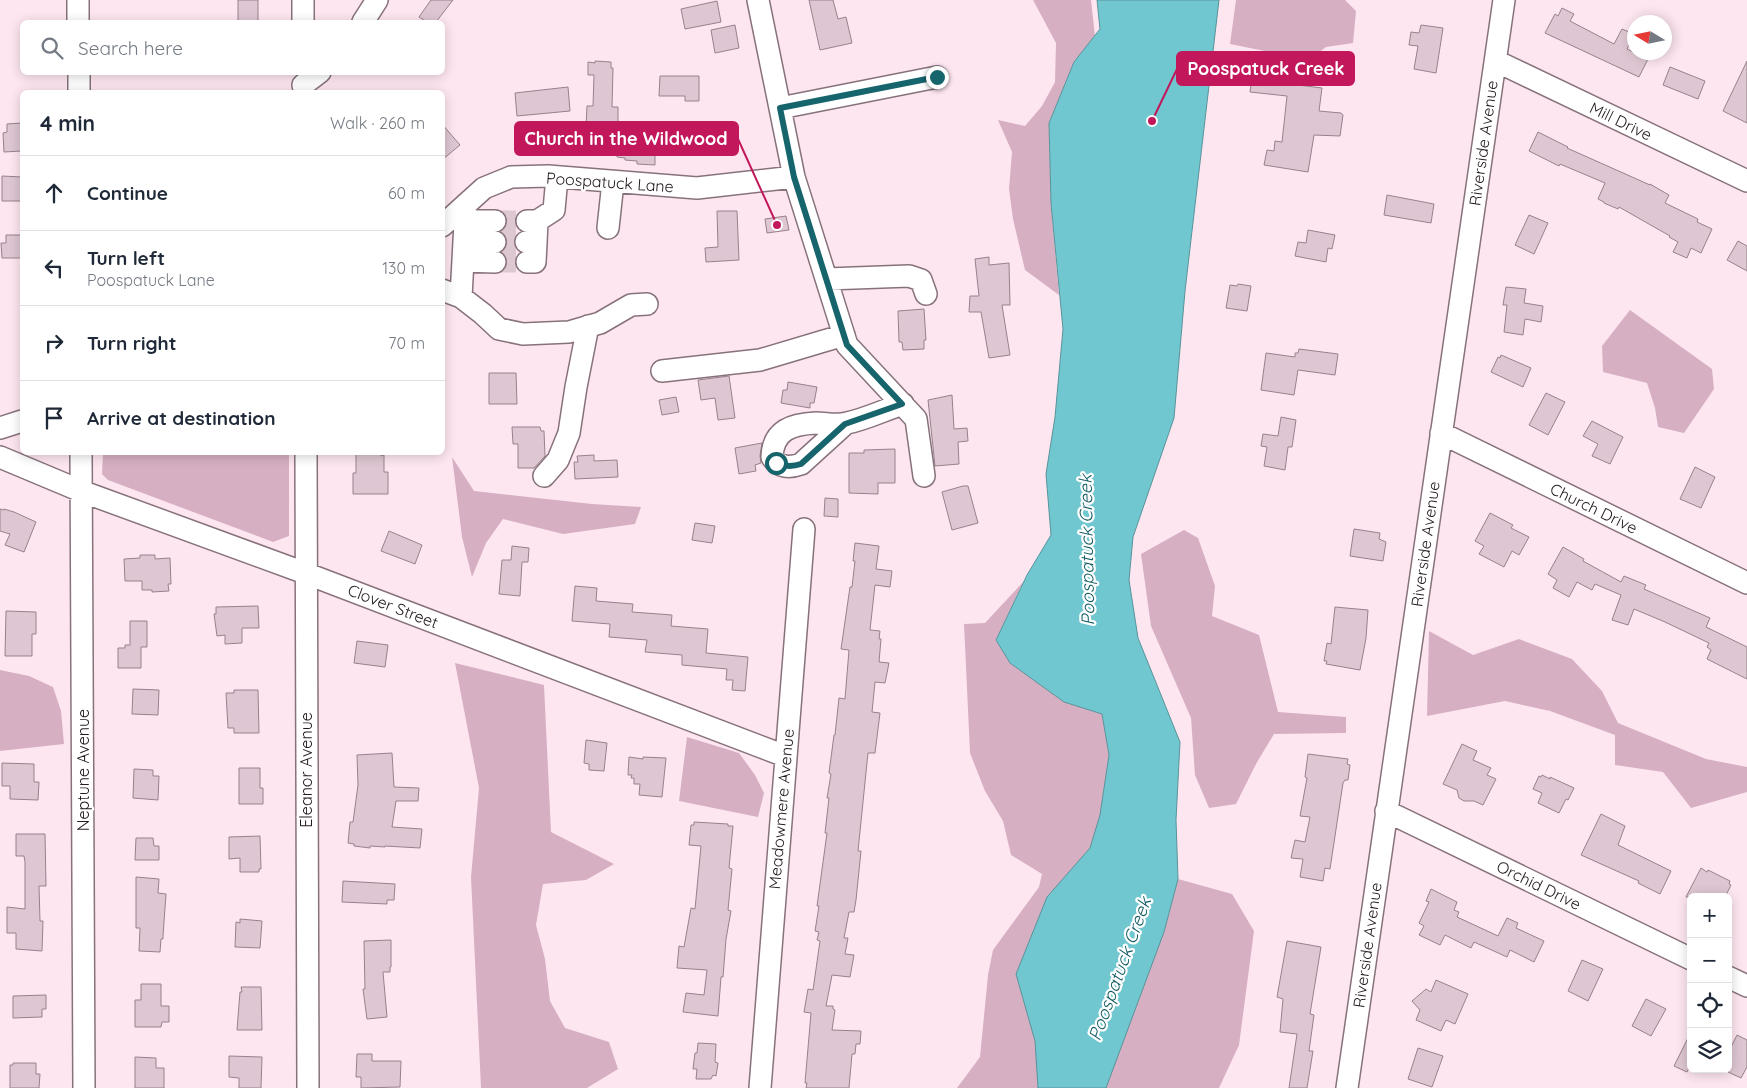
<!DOCTYPE html>
<meta charset="utf-8">
<style>
:root{--surface:#fff;--page:#f6f6f7;--text:#1f2937;--muted:#747a83;--line:#e0e1e3}
body{margin:0;font-family:Quicksand,sans-serif;background:var(--page);color:var(--text)}
.controls{position:absolute;right:15px;bottom:15px;display:grid;overflow:hidden;border-radius:8px;box-shadow:0 2px 12px #0003}
.controls button{width:45px;height:45px;display:grid;place-items:center;padding:0;border:0;border-bottom:1px solid var(--line);background:var(--surface);color:var(--text);font:25px sans-serif}
.compass{position:absolute;left:1627px;top:15px;width:45px;height:45px;border-radius:50%;background:var(--surface);box-shadow:0 2px 12px #0003;rotate:280deg}
.stop{position:absolute;width:15px;height:15px;margin:-11px;border:4px solid #16646c;border-radius:50%;background:#fff}
.stop.end{background:#16646c;border-color:#fff;box-shadow:0 1px 5px #0008}
.list{margin:0;padding:0;list-style:none}
h2{display:flex;justify-content:space-between;align-items:center;height:65px;margin:0;padding:0 20px;font-size:21px}
h2 small{font-size:16px;font-weight:400;color:var(--muted)}
.list li{display:grid;grid-template-columns:32px 1fr auto;gap:15px;align-items:center;box-sizing:border-box;height:75px;padding:0 20px;border-top:1px solid var(--line)}
.list b{display:block;font-size:19px;white-space:nowrap}
.list p{margin:0;font-size:16px;white-space:nowrap;color:var(--muted)}
.list em{font-size:16px;font-style:normal;color:var(--muted)}
.icon{flex:none;width:28px;height:28px;fill:none;stroke:currentColor;stroke-width:2;stroke-linecap:round;stroke-linejoin:round}
.map{position:relative;flex:none;width:1747px;height:1088px;overflow:hidden}
.search{position:absolute;background:var(--surface);box-shadow:0 2px 12px #0003;left:20px;top:20px;width:425px;height:55px;display:flex;align-items:center;gap:12px;box-sizing:border-box;padding:0 18px;border-radius:8px;color:var(--muted);font-size:19px}
.panel{position:absolute;background:var(--surface);box-shadow:0 2px 12px #0003;left:20px;top:90px;width:425px;height:365px;border-radius:8px}
.map>svg:first-child{display:block}
.green{fill:#d7afc3}
.water{fill:#71c7d0;stroke:#59939a}
.building{fill:#dec7d2;stroke:#97828c}
.lines{fill:none;stroke-linecap:round;stroke-linejoin:round}
.minor-tunnel{stroke:#ddc7d1;stroke-width:21;stroke-dasharray:21 11;stroke-linecap:butt}
.minor-casing{stroke:#87727c;stroke-width:24}
.minor{stroke:#fff;stroke-width:21}
.route{stroke:#16646c;stroke-width:6}
.labels{text-anchor:middle;stroke-width:4.5;stroke-linejoin:round;paint-order:stroke}
.street-label{font-size:16px;fill:#21191d;stroke:#fff}
.water-label{font-size:18px;font-style:italic;fill:#145d64;stroke:#fff}
.leader{fill:none;stroke:#c2185b;stroke-width:2}
.callout-dot{fill:#c2185b;stroke:#fff;stroke-width:2}
.callout{fill:#c2185b;stroke:#c2185b;stroke-width:2}
.callout-label{font-size:18px;text-anchor:middle;font-weight:bold;fill:#fff}
</style>
<div class="map">
<svg width="1747" height="1088" viewBox="0 0 1747 1088">
<rect width="100%" height="100%" fill="#fee6f1"/>
<path class="green" d="M1033,0H1091L1095,36L1074,62L1049,123L1051,203L1059,295L1025,270L1013,219L1009,189L1012,152L998,120L1025,126L1042,106L1055,82L1056,43Z
M1236,0H1345L1356,11L1353,43L1326,47L1309,60L1230,44Z
M1630,310L1712,369L1714,389L1684,433L1658,427L1655,408L1647,383L1603,372L1602,346Z
M103,453H289V536L273,542L108,480L102,474Z
M452,457L474,491L592,504L641,507L635,524L563,534L503,519L486,543L472,577L462,537Z
M1184,530L1198,538L1215,586L1212,616L1259,635L1278,712L1346,717V733L1274,734L1256,764L1236,804L1209,808L1195,775L1191,718L1151,626L1141,554Z
M1023,582L996,640L1010,663L1064,702L1102,714L1109,755L1100,815L1090,849L1047,897L1164,932L1178,879L1232,894L1254,931L1239,1045L1219,1088H957L980,1057L988,975L993,950L1039,887L1042,874L1011,855L1003,821L985,791L970,753L964,624L985,623Z
M1429,631L1473,655L1519,639L1572,659L1602,691L1618,723L1706,759L1747,767V792L1691,808L1663,772L1615,765V735L1550,711L1505,701L1427,716Z
M455,663L544,685L551,832L614,864L586,880L543,884L536,925L545,959L550,1001L565,1028L609,1042L618,1069L587,1088H481L471,877L479,788Z
M0,670L29,676L53,687L61,711L64,744L0,751Z
M687,737L739,753L755,775L764,793L758,817L679,801Z"/>
<path class="water" d="M1097,0H1219L1185,291L1174,418L1133,537L1129,580L1138,638L1180,742L1176,820L1178,879L1164,932L1106,1088H1038L1035,1041L1016,974L1047,897L1090,848L1100,815L1109,755L1102,714L1064,702L1010,663L996,640L1027,575L1051,535L1046,474L1055,417L1063,329L1051,203L1049,123L1074,62L1100,29Z"/>
<path class="building" d="M238,0H258V22H238Z
M431,0H453L436,22H427L419,17Z
M809,0H833L838,19L846,17L852,43L820,50Z
M717,1L721,22L685,29L681,9Z
M1562,8L1574,14L1570,21L1614,44L1622,29L1634,34L1627,49L1648,59L1639,77L1545,33L1555,14L1558,16Z
M735,25L739,48L715,53L711,30Z
M1421,25L1443,28L1436,73L1414,69L1418,46L1409,45L1411,32L1419,33Z
M595,61L611,62V68H613L612,107H618V127L586,126L587,106H593L594,75H588V62L595,63Z
M1747,61V123L1723,111Z
M1670,67L1705,81L1698,99L1663,85Z
M1253,71L1291,76L1290,84L1322,88L1319,111L1341,113L1343,115L1340,136L1314,135L1308,172L1264,165L1267,150L1274,151L1275,141L1282,142L1287,96L1250,92Z
M660,76H699V101H685V96H659Z
M568,87L570,111L517,116L515,93Z
M22,123V151L4,152L3,133L7,132V124Z
M442,124L460,145L442,160Z
M1538,132L1568,147L1567,148L1650,185V184L1669,195L1665,203L1698,219L1697,222L1712,229L1701,253L1691,248L1687,258L1673,252L1678,242L1669,237L1670,236L1619,207L1618,209L1604,203V202L1598,199L1605,183L1560,164L1559,166L1529,151Z
M614,136L655,137V165L637,164V161L625,160V158L617,157V149H613Z
M2,176L22,177V201H2Z
M1387,195L1434,204L1431,223L1384,215Z
M717,211H737L739,260L706,262L705,248L718,247Z
M1529,215L1548,223L1534,254L1515,245Z
M786,216L789,230L767,233L765,219Z
M1308,230L1335,235L1332,249L1328,248L1326,262L1295,256L1298,242L1306,243Z
M6,235H22V258H2L1,243H6Z
M1738,241L1747,246V271L1727,260Z
M989,257V265L1009,263L1010,305H1002L1010,355L989,358L981,312H969L970,296H979L975,259Z
M1238,284L1251,286L1247,311L1226,308L1230,285L1237,286Z
M1506,287L1526,289L1524,303L1543,306L1541,322L1525,319L1523,335L1504,332L1507,305H1503Z
M924,309L926,340H924V349L903,350L902,342H899L898,311Z
M1299,349L1338,354L1335,375L1298,370L1294,395L1261,390L1266,353L1295,357V353H1298Z
M1501,355L1531,368L1523,387L1491,372L1498,357L1500,358Z
M489,373H516L517,404H489Z
M729,376L735,418L718,420L715,398L701,400L698,380Z
M788,382L817,387L814,403H810V408L781,403L783,390H787Z
M1546,393L1565,402L1548,435L1529,425Z
M952,395L954,429L967,428L968,441L958,442L959,464L935,466L928,400Z
M676,397L679,412L662,415L659,400Z
M1281,417L1296,420L1292,447H1288L1285,470L1264,466L1267,447L1261,446L1263,434L1278,436Z
M1592,421L1623,437L1610,464L1592,456L1598,444L1583,436Z
M512,427H540L541,431H544L545,456L534,468H518V444H513Z
M762,443L760,456L761,463L755,465L756,471L739,474L735,448Z
M895,449V483H878V494L849,493V453H864V450Z
M356,452H380L381,456L384,455V472H388V494H353V473H356Z
M594,455V461L617,460L618,477L575,479L574,462H578L577,456Z
M1695,467L1715,477L1701,508L1680,499Z
M963,486H968L978,523L952,530L942,492Z
M825,498L838,499V517L824,516Z
M0,509L4,510V509L14,512L36,522L24,552L5,545L10,534L0,531Z
M1490,513L1513,525L1511,528L1529,537L1519,555L1512,551L1504,567L1479,554L1484,546L1475,541Z
M695,523L715,526L712,543L692,540Z
M1354,529L1380,533L1379,539L1386,542L1383,561L1350,556Z
M389,531L422,545L415,564L381,551Z
M855,543L879,546L876,569L892,571L890,587L875,585L870,630L880,631L879,639H881L879,662L889,663L885,683L875,682L872,712L880,713L875,753H868L858,851H861L856,900L854,912H849L844,938H848L845,954L854,955L850,977L832,975L826,1006H833V1009L835,1010L832,1030L861,1031L860,1044H856L855,1054H852L849,1088H806L807,1083H805L811,1013L804,1012L808,989L813,990L820,941L817,940L819,932L815,931L819,906H817L827,833H825L829,798H827L831,774L829,773L834,735H835L839,698L845,699L849,650L841,649L850,587H852L855,561H853Z
M512,546L529,548L528,562H522L520,596L499,594L502,560H511Z
M1563,547L1584,559L1583,561L1621,582L1624,576L1646,585L1644,589L1710,618L1706,627L1747,647V679L1707,659L1711,650L1707,647L1709,643L1665,622L1634,609L1628,625L1612,620L1621,595L1595,584L1592,590L1577,582L1569,597L1553,588L1557,580L1548,574Z
M140,555H155V559L170,558L171,584H168L169,591L152,592V590H142V581H125L124,559L140,558Z
M575,586L597,588L596,601L633,604L632,612L672,615L671,626L708,629L706,653L748,657L745,691L732,690L733,680H726L727,669L682,665V655L645,652L647,640L609,637L610,624L572,621Z
M258,606L259,628H242V643L225,644V635L217,636L214,614H216V607Z
M1335,607L1368,610L1366,638L1360,670L1326,664L1327,661H1324L1327,643L1331,644Z
M6,611L36,612V634H32V656H5Z
M130,621H147V647H141V668H118V648H125V645H130Z
M357,641L388,645L385,667L354,663Z
M133,689L159,690L158,715L132,714Z
M234,690H258L259,733H234V728H228L226,693H234Z
M586,740L607,743L604,771L589,770V764L584,763Z
M1462,744L1477,751L1473,760L1491,768L1487,775L1496,779L1483,805L1474,801H1464L1459,798L1457,790L1443,784Z
M392,753L394,787L419,788L418,801H396L392,827L422,829L420,848L385,846V847L370,846V848L354,846V844L348,843L350,822H353L358,785L357,755Z
M1308,754L1348,759L1347,764L1350,765L1348,780H1345L1343,783L1330,869L1325,868L1323,881L1300,877L1303,859L1291,858L1295,840L1305,842L1310,817L1300,816L1307,778L1305,777Z
M629,757L643,759V757L666,758L662,797L639,795L640,784H634V778H631L632,775H628Z
M2,763L34,764V782H39L38,800L10,799V786H2Z
M239,768H260V788H263V804H239Z
M134,769L153,770V776H159L158,800L133,798Z
M1542,775L1550,779V777L1574,788L1568,800L1566,799L1559,813L1538,803L1542,793L1533,789L1539,776L1541,777Z
M1601,814L1625,826L1618,845L1671,871L1660,894L1638,883L1639,881L1581,855Z
M694,822L728,824V826H733L729,868L732,869L728,910L731,911L726,939L723,977H721L718,1016L683,1012L686,993L704,995L707,970L677,968L679,946L684,947L691,908L695,909L701,846L689,845L691,825H694Z
M16,834H45L46,886H39L40,921H43L42,951L16,949V933H7V907L25,909V862L24,856H16Z
M260,836L261,869H259V872H240V858L229,859V837Z
M136,838H153L154,846H159V860H135Z
M1701,868L1707,872L1708,870L1730,881L1729,884L1731,885L1725,897H1686Z
M136,877L159,879L158,893L166,894L163,936V939H161L160,952L139,951L140,928H136Z
M343,881L395,884L394,900H387V904L342,902Z
M1431,889L1457,902L1454,910L1459,912L1457,917L1498,936L1507,918L1518,923L1516,928L1544,941L1534,962L1510,950L1507,957L1474,942L1471,948L1445,935L1440,945L1419,935L1424,926L1419,923L1429,902L1426,901Z
M240,919L262,921L260,948L235,947L236,922L240,923Z
M391,940V967H390V972H383L387,1017L367,1019L363,989H365L364,941Z
M1287,941L1321,947L1310,1014L1314,1015L1309,1051H1313L1307,1088H1289L1297,1034L1280,1032L1283,999L1277,997Z
M1582,960L1603,969L1588,1001L1568,991Z
M1436,980L1468,994L1455,1024L1446,1020L1441,1031L1416,1020L1420,1010L1412,1001L1426,989L1431,992Z
M141,984H161V1006H169V1022H162L161,1027H135V1000H141Z
M241,987H261L262,1030H237L240,992H242Z
M46,995V1009H42V1017L13,1018V996Z
M1646,999L1666,1009L1651,1036L1632,1026Z
M1691,1032V1064L1687,1072L1674,1066Z
M1737,1035L1747,1040V1067L1741,1078L1728,1072V1053Z
M698,1043L716,1044L715,1062L718,1063L716,1076L713,1075L711,1079H696L697,1069H693L695,1053H697Z
M1418,1048L1443,1056L1432,1087L1408,1079Z
M357,1054H372V1061H401L400,1087L361,1088V1077H356Z
M229,1056L262,1057L261,1088H239V1078L229,1077Z
M135,1057L156,1058V1068H164V1088H135Z
M13,1063H36V1074H40L39,1088H10V1065H13Z"/>
<g class="lines">
<path class="minor-tunnel" d="M495,221H527
M495,242H526
M495,262H527"/>
<defs>
<path id="minor" d="M78,0V22
M303,0V22
M758,0L794,177L847,345L916,419L924,476
M363,22L377,0
M1496,61L1747,181
M79,72V92
M303,85L320,72
M780,108L937,77
M465,221H495
M527,221H537L554,210L557,177
M442,226L484,188L511,177L548,176L697,188L794,177
M608,228L613,182
M464,242H495
M526,242L536,243L537,221
M463,261L495,262
M527,262H535L536,243
M827,279L909,276L921,280L926,294
M442,290L461,297L483,314L499,329L523,334L569,332L600,323L631,305L647,304
M461,297L466,204
M662,371L760,360L844,335
M845,424L801,464C790,468 779,468 772,457C773,430 792,424 816,423C826,423 837,426 847,423C866,419 884,410 903,404
M0,428L22,421
M1441,433L1747,583
M81,452L84,1088
M306,452L308,1088
M0,457L81,491L305,573L785,756
M544,476L558,460L569,433L576,387L588,326
M1386,811L1691,959
M1728,977L1747,986
M760,1088L804,529
M1347,1088L1504,0"/>
</defs>
<use href="#minor" class="minor-casing"/>
<use href="#minor" class="minor"/>
</g>
<g class="lines">
<path class="route" d="M776,463C785,467 792,467 801,464L845,424L902,404L847,345L794,177L780,108L937,77"/>
</g>
<g class="labels">
<g class="street-label">
<text transform="translate(1621 121) rotate(26)" y="6">Mill Drive</text>
<text transform="translate(1483 143) rotate(-82)" y="6">Riverside Avenue</text>
<text transform="translate(610 182) rotate(4)" y="6">Poospatuck Lane</text>
<text transform="translate(1594 508) rotate(26)" y="6">Church Drive</text>
<text transform="translate(1425 544) rotate(-82)" y="6">Riverside Avenue</text>
<text transform="translate(393 606) rotate(21)" y="6">Clover Street</text>
<text transform="translate(83 770) rotate(-90)" y="6">Neptune Avenue</text>
<text transform="translate(306 770) rotate(-90)" y="6">Eleanor Avenue</text>
<text transform="translate(781 809) rotate(-85)" y="6">Meadowmere Avenue</text>
<text transform="translate(1539 885) rotate(26)" y="6">Orchid Drive</text>
<text transform="translate(1367 945) rotate(-82)" y="6">Riverside Avenue</text>
</g>
<g class="water-label">
<text transform="translate(1087 550) rotate(-91)" y="6">Poospatuck Creek</text>
<text transform="translate(1120 969) rotate(-70)" y="6">Poospatuck Creek</text>
</g>
</g>
<path class="leader" d="M1152 121L1177 69M777 225L738 139"/>
<g class="callout-dot">
<circle cx="1152" cy="121" r="5"/>
<circle cx="777" cy="225" r="5"/>
</g>
<g class="callout">
<rect x="1177" y="52" width="177" height="33" rx="5"/>
<rect x="515" y="122" width="223" height="33" rx="5"/>
</g>
<g class="callout-label">
<text x="1266" y="75">Poospatuck Creek</text>
<text x="626" y="145">Church in the Wildwood</text>
</g>
</svg>
<div class="controls">
<button>+</button>
<button>−</button>
<button><svg class="icon" aria-label="locate" viewBox="0 0 24 24"><circle cx="12" cy="12" r="6"/><path d="M12 2v4M12 18v4M2 12h4M18 12h4"/></svg></button>
<button><svg class="icon" aria-label="layers" viewBox="0 0 24 24"><path d="M12 4l9 5-9 5-9-5zM3 14l9 5 9-5"/></svg></button>
</div>
<svg class="compass" viewBox="-18 -18 36 36"><path d="M0-13l5 13h-10z" fill="#e53935"/><path d="M0 13l5-13h-10z" fill="#747a83"/></svg>
<div class="stop" style="left:776px;top:463px"></div>
<div class="stop end" style="left:937px;top:77px"></div>
<div class="search"><svg class="icon" aria-label="search" viewBox="0 0 24 24"><circle cx="10" cy="10" r="6"/><path d="M15 15l6 6"/></svg>Search here</div>
<section class="panel">
<h2>4 min<small>Walk · 260 m</small></h2>
<ul class="list">
<li><svg class="icon" aria-label="ahead" viewBox="0 0 24 24"><path d="M12 20V5M6 11l6-6 6 6"/></svg><div><b>Continue</b></div><em>60 m</em></li>
<li><svg class="icon" aria-label="left" viewBox="0 0 24 24"><path d="M17 20v-9H6M10 6l-5 5 5 5"/></svg><div><b>Turn left</b><p>Poospatuck Lane</p></div><em>130 m</em></li>
<li><svg class="icon" aria-label="right" viewBox="0 0 24 24"><path d="M7 20v-9h11M14 6l5 5-5 5"/></svg><div><b>Turn right</b></div><em>70 m</em></li>
<li><svg class="icon" aria-label="arrive" viewBox="0 0 24 24"><path d="M6 21V4h12l-3 4 3 4H6"/></svg><div><b>Arrive at destination</b></div></li>
</ul>
</section>
</div>
